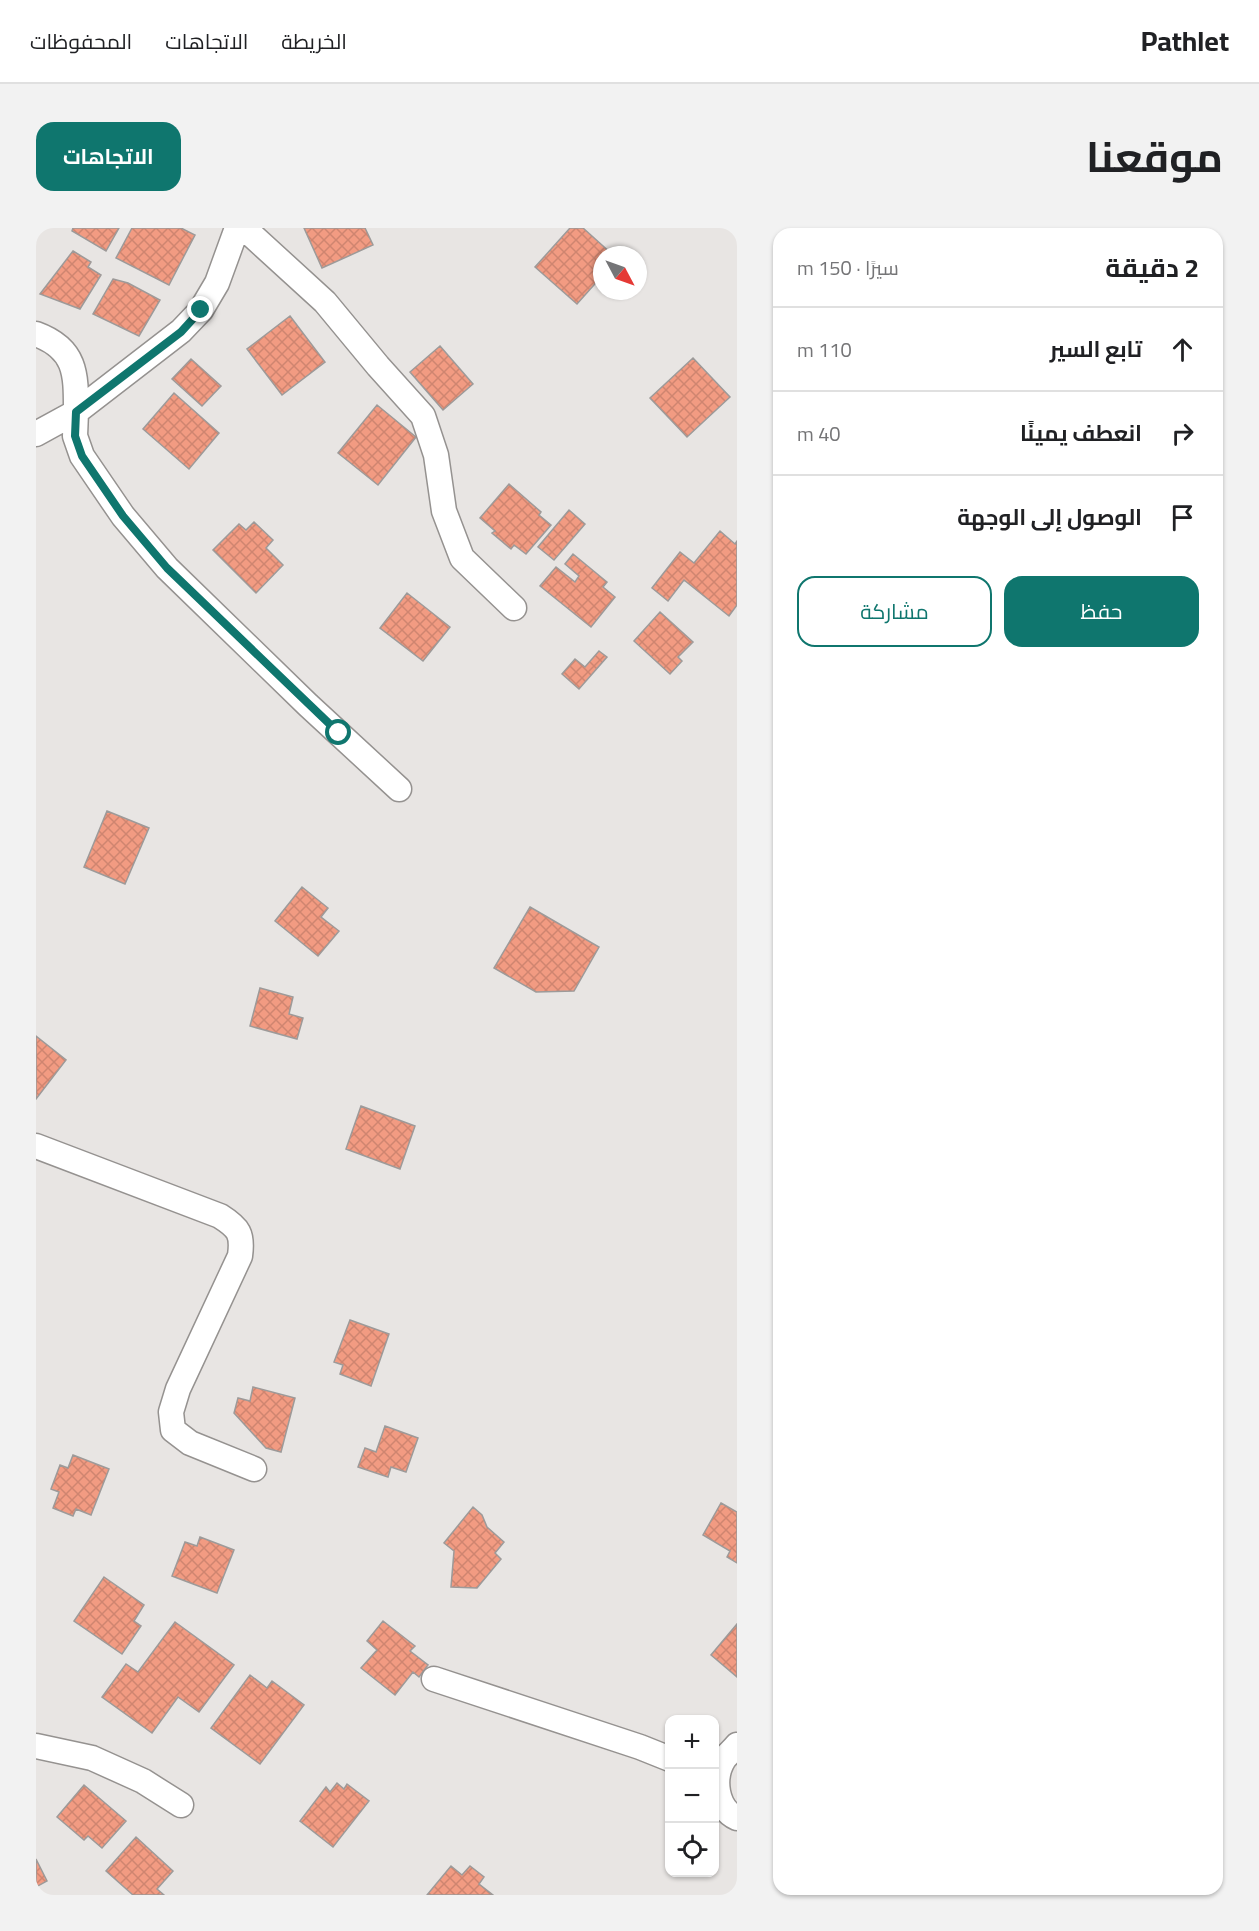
<!DOCTYPE html>
<html lang="ar">
<meta charset="utf-8">
<style>
:root{--surface:#fff;--page:#f2f2f2;--text:#202124;--muted:#757577;--line:#e0e0e0;--accent:#0f766e}
body{margin:0;font-family:Georgia,Cairo,serif;background:var(--page);color:var(--text);direction:rtl}
.controls{position:absolute;right:18px;bottom:18px;display:grid;overflow:hidden;border-radius:12px;box-shadow:0 2px 4px #0004}
.controls button{width:54px;height:54px;display:grid;place-items:center;padding:0;border:0;border-bottom:2px solid var(--line);background:var(--surface);color:var(--text);font:30px sans-serif}
.compass{position:absolute;left:557px;top:18px;width:54px;height:54px;border-radius:50%;background:var(--surface);box-shadow:0 2px 4px #0004;rotate:131deg}
.stop{position:absolute;width:18px;height:18px;margin:-14px;border:4px solid #0f766e;border-radius:50%;background:#fff}
.stop.end{background:#0f766e;border-color:#fff;box-shadow:0 2px 6px #0008}
.list{margin:0;padding:0;list-style:none}
h2{display:flex;justify-content:space-between;align-items:center;height:78px;margin:0;padding:0 24px;font-size:26px}
h2 small{font-size:20px;font-weight:400;color:var(--muted)}
.list li{display:grid;grid-template-columns:39px 1fr auto;gap:18px;align-items:center;box-sizing:border-box;height:84px;padding:0 24px;border-top:2px solid var(--line)}
.list b{display:block;font-size:22px;white-space:nowrap}
.list em{font-size:20px;font-style:normal;color:var(--muted)}
.actions{display:flex;gap:12px;padding:18px 24px}
.actions a{flex:1;padding:14px 0;border:2px solid var(--accent);border-radius:18px;text-align:center;font-size:21px;color:var(--accent)}
.actions .main{background:var(--accent);color:#fff}
.icon{flex:none;width:33px;height:33px;fill:none;stroke:currentColor;stroke-width:2;stroke-linecap:round;stroke-linejoin:round}
.map{position:relative;flex:none;width:701px;height:1667px;overflow:hidden;direction:ltr;border-radius:18px}
header{display:flex;align-items:center;gap:36px;box-sizing:border-box;height:84px;padding:0 30px;background:var(--surface);border-bottom:2px solid var(--line)}
header strong{font-size:28px}
nav{display:flex;gap:33px;margin-inline-start:auto;font-size:21px}
.intro{display:flex;align-items:center;justify-content:space-between;box-sizing:border-box;height:144px;padding:0 36px}
h1{margin:0;font-size:42px}
.button{padding:15px 27px;border-radius:18px;background:var(--accent);color:#fff;font-size:21px;font-weight:700}
main{display:flex;gap:36px;padding:0 36px}
aside{flex:1;background:var(--surface);border-radius:18px;box-shadow:0 2px 4px #0004}
.map>svg:first-child{display:block}
.building{fill:url(#building-cross-hatch);stroke:#9d9a99;stroke-width:1.5}
.lines{fill:none;stroke-linecap:round;stroke-linejoin:round}
.minor-casing{stroke:#959290;stroke-width:27}
.minor{stroke:#fff;stroke-width:24}
.route{stroke:#0f766e;stroke-width:8}
</style>
<header>
<strong>Pathlet</strong>
<nav><a>الخريطة</a><a>الاتجاهات</a><a>المحفوظات</a></nav>
</header>
<div class="intro"><h1>موقعنا</h1><a class="button">الاتجاهات</a></div>
<main>
<aside>
<h2>2 دقيقة<small>سيرًا · 150 m</small></h2>
<ul class="list">
<li><svg class="icon" aria-label="ahead" viewBox="0 0 24 24"><path d="M12 20V5M6 11l6-6 6 6"/></svg><div><b>تابع السير</b></div><em>110 m</em></li>
<li><svg class="icon" aria-label="right" viewBox="0 0 24 24"><path d="M7 20v-9h11M14 6l5 5-5 5"/></svg><div><b>انعطف يمينًا</b></div><em>40 m</em></li>
<li><svg class="icon" aria-label="arrive" viewBox="0 0 24 24"><path d="M6 21V4h12l-3 4 3 4H6"/></svg><div><b>الوصول إلى الوجهة</b></div></li>
</ul>
<div class="actions"><a class="main">حفظ</a><a>مشاركة</a></div>
</aside>
<div class="map">
<svg width="701" height="1667" viewBox="0 0 701 1667">
<defs>
<pattern id="building-cross-hatch" width="8" height="8" patternUnits="userSpaceOnUse" patternTransform="scale(1.5)"><rect width="8" height="8" fill="#f29b82"/><path d="M0 0l8 8M0 8l8-8" fill="none" stroke="#cf8570"/></pattern>
</defs>
<rect width="100%" height="100%" fill="#e8e5e3"/>
<path class="building" d="M37,0H83L70,23L36,3Z
M96,0H145L159,7L133,57L80,30Z
M268,0H329L337,17L286,40Z
M534,0H547L577,27H566V48L541,76L499,39Z
M37,23L55,34L52,39L65,47L44,81L4,66Z
M77,51L92,55L124,72L103,108L57,86Z
M254,88L289,134L246,167L211,121Z
M404,118L437,156L407,182L374,144Z
M657,130L694,169L651,209L614,170Z
M155,131L185,158L166,178L136,151Z
M138,165L183,205L153,241L107,201Z
M341,177L380,209L342,257L302,225Z
M473,256L505,284L503,287L515,297L490,326L478,317L475,321L456,305L459,303L444,290Z
M533,282L549,296L518,332L502,319Z
M218,294L237,312L230,320L247,337L220,365L177,322L203,296L210,302Z
M684,303L699,316L701,313V377L693,388L648,352L632,373L616,360L644,324L658,335Z
M537,326L571,354L567,359L579,369L555,399L504,358L520,339L539,354L543,348L529,336Z
M371,365L414,399L387,433L344,400Z
M624,384L657,414L642,429L646,433L634,446L598,413Z
M563,423L571,429L543,461L526,446L539,431L549,439Z
M71,583L113,600L89,656L48,639Z
M266,659L292,680L285,689L303,703L282,728L239,693Z
M494,679L563,719L538,763L500,764L458,740Z
M224,760L257,769L253,786L267,790L261,811L214,798Z
M0,808L30,832L0,871Z
M325,878L379,898L364,941L310,921Z
M314,1092L353,1106L335,1158L304,1146L307,1137L298,1134Z
M217,1159L259,1170L245,1224L230,1220L198,1185L202,1170L214,1173Z
M349,1198L382,1210L370,1244L355,1239L352,1249L322,1239L329,1220L340,1224Z
M37,1227L73,1241L55,1287L40,1281L37,1288L17,1280L23,1264L15,1261L24,1237L32,1240Z
M685,1275L701,1284V1335L691,1329L694,1323L667,1307Z
M437,1279L446,1287L451,1299L468,1314L459,1325L465,1331L441,1360L415,1359L418,1323L408,1315Z
M164,1309L198,1322L181,1365L136,1348L149,1314L161,1318Z
M68,1349L108,1377L98,1393L105,1398L86,1426L38,1393Z
M347,1393L379,1418L374,1423L392,1437L383,1449L377,1444L359,1467L325,1440L341,1422L331,1413Z
M139,1394L198,1437L163,1484L142,1469L116,1505L66,1469L90,1436L102,1444Z
M701,1396V1449L675,1427Z
M214,1447L231,1460L236,1453L268,1477L224,1536L175,1500Z
M301,1555L308,1561L311,1556L333,1573L297,1619L264,1593L290,1559L294,1564Z
M48,1557L90,1593L66,1620L52,1608L48,1612L21,1589Z
M100,1609L137,1643L121,1661L128,1667H97L70,1643Z
M0,1631L11,1653L0,1659Z
M415,1638L426,1647L434,1638L448,1649L443,1656L457,1667H391Z"/>
<g class="lines">
<defs>
<path id="minor" d="M201,0L181,55L165,82L145,103L40,184L39,208L46,228L87,288L131,340L272,477L363,561
M208,0L289,74L342,138L387,188L400,227L408,283L426,330L478,380
M0,106C41,121 40,147 40,184L0,206
M0,918L184,988C203,1000 207,1006 204,1028L142,1161L135,1184L137,1202L154,1215L218,1241
M398,1451L604,1519L634,1531
M701,1517C697,1522 692,1526 688,1531C676,1550 680,1581 701,1590
M0,1518L56,1530L107,1553L145,1577"/>
</defs>
<use href="#minor" class="minor-casing"/>
<use href="#minor" class="minor"/>
</g>
<g class="lines">
<path class="route" d="M165,82L145,104L40,184L39,208L46,228L87,288L131,340L303,505"/>
</g>
</svg>
<div class="controls">
<button>+</button>
<button>−</button>
<button><svg class="icon" aria-label="locate" viewBox="0 0 24 24"><circle cx="12" cy="12" r="6"/><path d="M12 2v4M12 18v4M2 12h4M18 12h4"/></svg></button>
</div>
<svg class="compass" viewBox="-18 -18 36 36"><path d="M0-13l5 13h-10z" fill="#e53935"/><path d="M0 13l5-13h-10z" fill="#757577"/></svg>
<div class="stop" style="left:303px;top:505px"></div>
<div class="stop end" style="left:165px;top:82px"></div>
</div>
</main>
